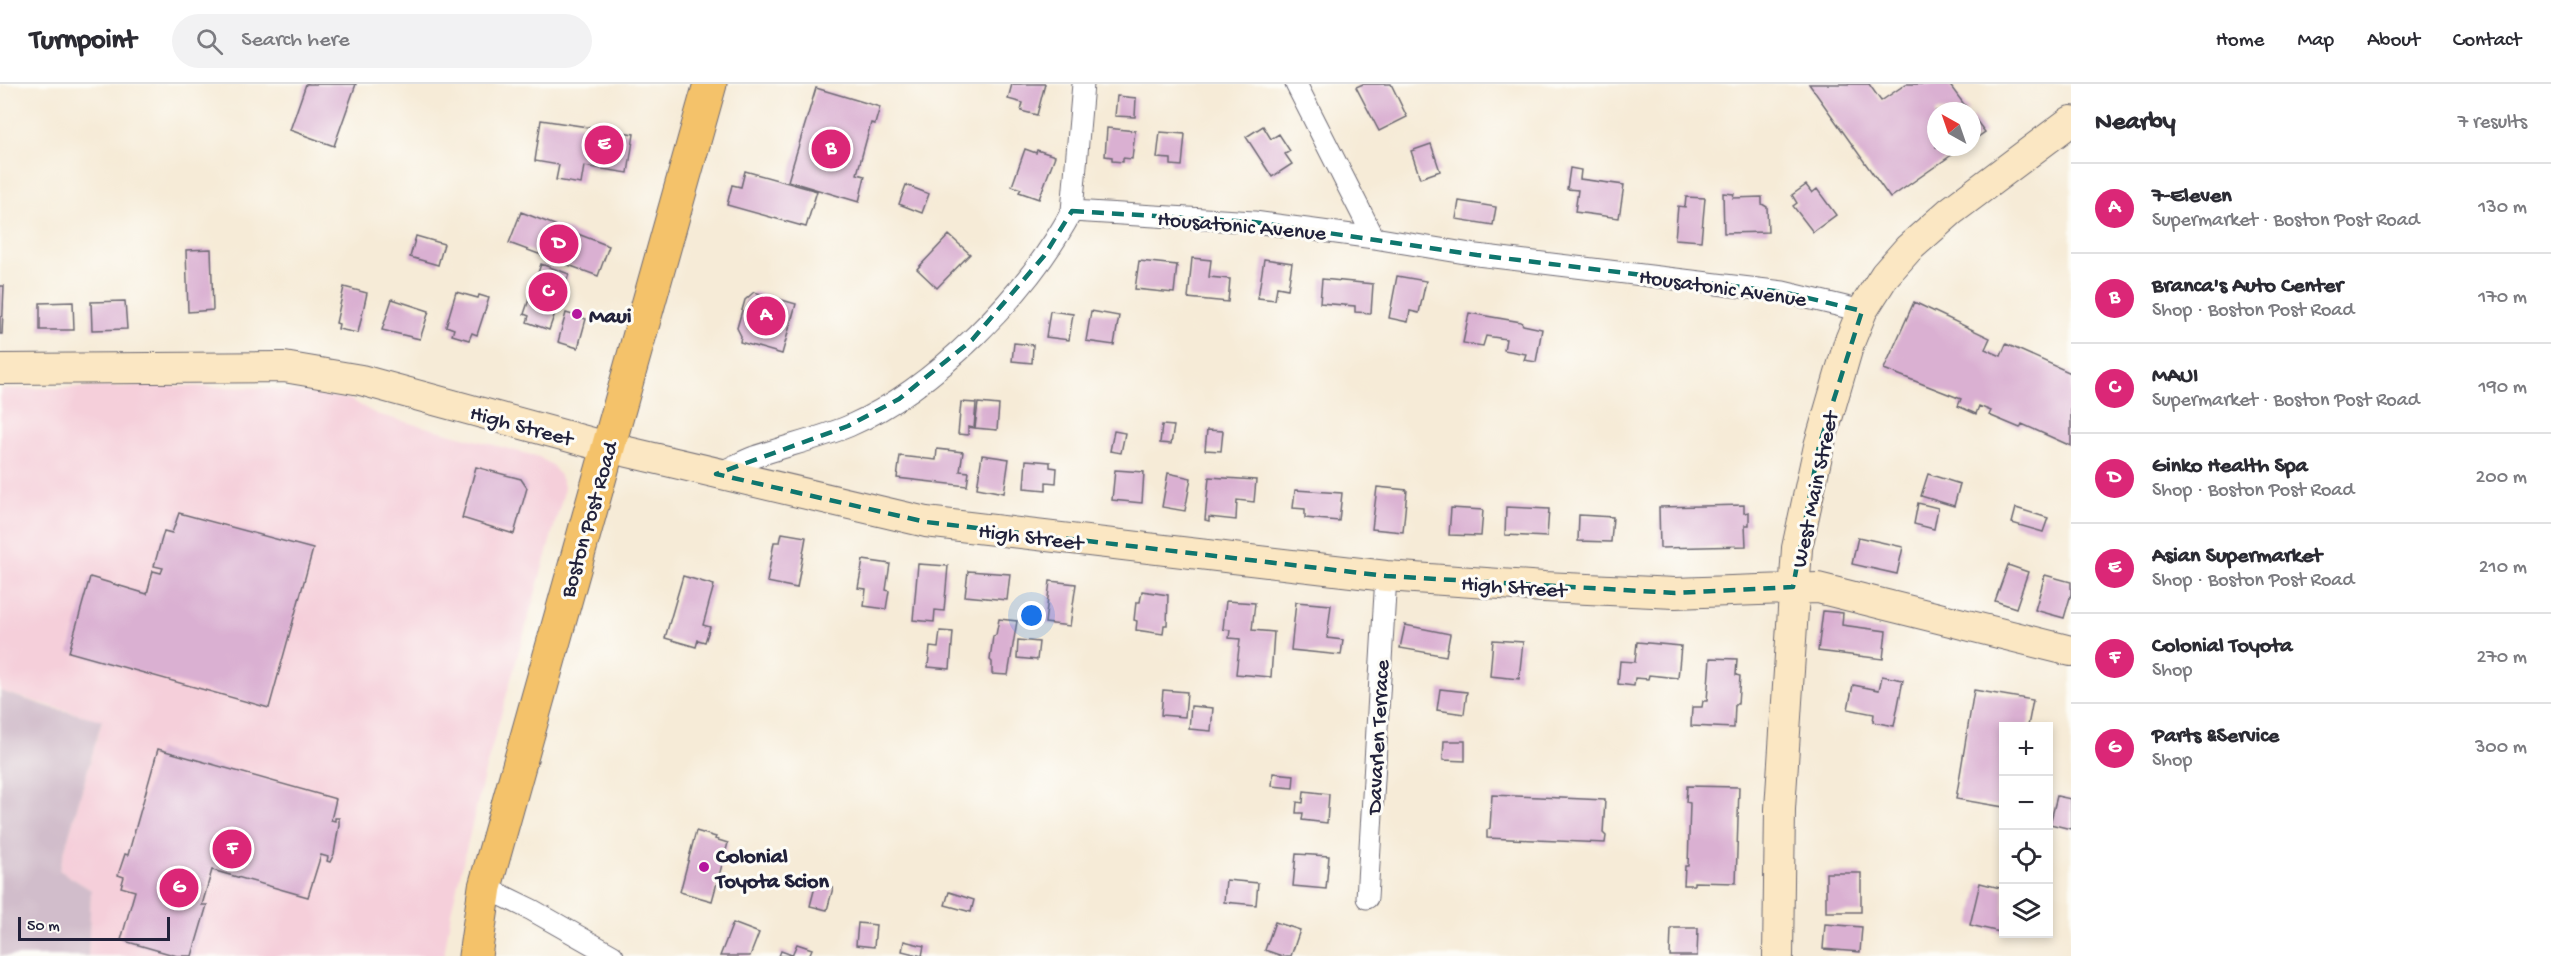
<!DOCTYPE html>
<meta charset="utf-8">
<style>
:root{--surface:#fff;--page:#f2f2f3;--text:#2b2b33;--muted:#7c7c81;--line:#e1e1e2;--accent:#db2777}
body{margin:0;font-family:"Gochi Hand",sans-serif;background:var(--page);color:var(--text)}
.controls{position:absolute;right:18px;bottom:18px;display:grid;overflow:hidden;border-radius:0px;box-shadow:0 3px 9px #0003}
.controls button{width:54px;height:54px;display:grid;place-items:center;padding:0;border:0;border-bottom:2px solid var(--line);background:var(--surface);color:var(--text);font:30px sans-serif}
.compass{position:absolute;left:1927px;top:18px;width:54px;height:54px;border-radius:50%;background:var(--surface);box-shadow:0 3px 9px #0003;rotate:320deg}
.scale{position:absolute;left:18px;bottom:15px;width:152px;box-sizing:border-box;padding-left:6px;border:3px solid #22223b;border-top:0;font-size:16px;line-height:21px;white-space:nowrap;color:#22223b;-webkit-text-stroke:4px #fdfcf7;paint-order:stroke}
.you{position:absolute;left:1032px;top:532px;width:21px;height:21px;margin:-15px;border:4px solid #fff;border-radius:50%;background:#1a73e8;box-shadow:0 0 0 9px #1a73e833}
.badge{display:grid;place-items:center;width:39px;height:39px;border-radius:50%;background:var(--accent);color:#fff;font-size:20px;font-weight:700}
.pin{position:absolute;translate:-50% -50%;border:3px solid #fff;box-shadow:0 2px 6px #0006}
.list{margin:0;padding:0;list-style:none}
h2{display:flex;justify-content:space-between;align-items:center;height:78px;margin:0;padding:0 24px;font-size:26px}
h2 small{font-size:20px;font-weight:400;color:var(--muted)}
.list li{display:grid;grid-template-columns:39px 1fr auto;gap:18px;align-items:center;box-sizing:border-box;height:90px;padding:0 24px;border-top:2px solid var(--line)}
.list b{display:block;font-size:22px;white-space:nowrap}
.list p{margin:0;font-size:20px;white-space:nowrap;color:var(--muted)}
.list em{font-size:20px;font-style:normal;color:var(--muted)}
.icon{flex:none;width:33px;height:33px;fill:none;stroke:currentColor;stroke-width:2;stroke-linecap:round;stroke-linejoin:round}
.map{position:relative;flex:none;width:2071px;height:872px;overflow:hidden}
header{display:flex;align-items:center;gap:36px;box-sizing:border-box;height:84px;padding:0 30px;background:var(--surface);border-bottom:2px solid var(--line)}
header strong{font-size:28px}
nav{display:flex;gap:33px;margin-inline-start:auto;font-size:21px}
.search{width:420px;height:54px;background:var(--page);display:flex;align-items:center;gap:15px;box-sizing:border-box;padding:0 21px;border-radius:33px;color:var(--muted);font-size:22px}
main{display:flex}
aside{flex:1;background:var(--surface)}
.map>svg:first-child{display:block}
.built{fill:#f5cfda}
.industrial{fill:#d1bdcb}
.building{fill:#dab0d2}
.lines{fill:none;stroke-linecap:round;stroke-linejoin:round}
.street-casing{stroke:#6c6872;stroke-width:23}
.secondary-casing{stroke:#6c6872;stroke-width:32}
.primary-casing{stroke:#6c6872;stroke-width:35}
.street{stroke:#fff;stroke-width:21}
.secondary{stroke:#fbe7c3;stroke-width:30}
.primary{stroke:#f4c26a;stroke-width:33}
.marked{fill:none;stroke:#0f766e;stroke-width:4.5;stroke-dasharray:12 8;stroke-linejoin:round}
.poi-dot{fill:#b5179e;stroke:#fdfcf7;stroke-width:2}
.labels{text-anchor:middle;stroke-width:6;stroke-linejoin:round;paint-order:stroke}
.street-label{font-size:22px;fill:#22223b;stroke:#fdfcf7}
.poi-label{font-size:22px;font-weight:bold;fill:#22223b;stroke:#fdfcf7;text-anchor:start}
</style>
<header>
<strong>Turnpoint</strong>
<div class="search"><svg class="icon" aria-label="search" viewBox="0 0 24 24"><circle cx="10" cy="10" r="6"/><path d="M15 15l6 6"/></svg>Search here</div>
<nav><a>Home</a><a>Map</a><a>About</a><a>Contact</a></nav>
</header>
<main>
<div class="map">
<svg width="2071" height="872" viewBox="0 0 2071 872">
<rect width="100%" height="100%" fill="#fdfcf7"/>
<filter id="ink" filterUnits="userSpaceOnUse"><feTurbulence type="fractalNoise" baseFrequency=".0167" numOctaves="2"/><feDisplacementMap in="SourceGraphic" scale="12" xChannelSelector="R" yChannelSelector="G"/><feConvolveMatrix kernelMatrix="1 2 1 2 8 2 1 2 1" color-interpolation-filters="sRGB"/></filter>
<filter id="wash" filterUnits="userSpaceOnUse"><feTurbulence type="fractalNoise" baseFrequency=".008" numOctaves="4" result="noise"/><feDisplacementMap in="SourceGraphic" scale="24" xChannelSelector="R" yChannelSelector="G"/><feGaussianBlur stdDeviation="1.35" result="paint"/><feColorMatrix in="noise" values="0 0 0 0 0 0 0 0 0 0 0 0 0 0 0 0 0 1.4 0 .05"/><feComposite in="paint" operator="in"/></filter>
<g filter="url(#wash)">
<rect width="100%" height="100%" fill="#f6ebd7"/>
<path class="built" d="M170,302L269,304L349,315L376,330L539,373L553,382L560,392L564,402L563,411L484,691L451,828L444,872H88L91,806L59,786L102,637L0,607V305Z"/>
<path class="industrial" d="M0,607L53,624L102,636L59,786L91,806L88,872H0Z"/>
<g id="blocks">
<path class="building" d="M306,0H356L334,62L290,46Z
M1012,0H1045L1037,31L1021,27L1023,19L1008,15Z
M1363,0H1391L1407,33L1379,47L1356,3Z
M1809,0H1869L1881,17L1906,0H1949L1969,27H1936V63H1963L1890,114Z
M816,4L880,23L875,40L871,39L857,90L865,92L859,118L788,97Z
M1117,12L1136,14L1135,33L1115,32Z
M1972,31L1985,48L1972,57Z
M541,36L634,50L628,89L584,82L581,100L556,96L559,81L535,77Z
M1263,42L1271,55L1279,50L1290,67L1285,70L1292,80L1272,93L1246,53Z
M1107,44L1135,47L1132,75L1123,74V78L1112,77V73L1105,72Z
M1160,48L1185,50L1182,82L1171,81V75L1157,74Z
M1431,60L1440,87L1420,94L1411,67Z
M1025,65L1036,69L1037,66L1055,72L1039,115L1019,108L1021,105L1012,102Z
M1570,84L1581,86L1580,95L1624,101L1619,134L1575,128L1578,106L1567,105Z
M745,87L817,107L806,143L727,121L732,101L741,103Z
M906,101L929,110L922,129L899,120Z
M1806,101L1812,109L1817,105L1836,131L1813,148L1793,122L1797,119L1792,111Z
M1723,109L1734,110L1733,114L1762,113V120L1767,123L1768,148L1724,149Z
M1686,113L1705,114L1701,157L1675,155L1678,122L1685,123Z
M1459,117L1496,123L1493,141L1456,135Z
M521,128L609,162L598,192L509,159Z
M949,151L970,170L937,204L917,185Z
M416,152L444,160L438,181L410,173Z
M211,165L213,226L188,228L186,166Z
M1192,174L1211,176L1209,193L1230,195L1228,218L1188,214Z
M1264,175L1292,179L1288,205L1277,203L1275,216L1258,214Z
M1139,177L1177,181L1174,209L1135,205Z
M541,180L569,190L549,246L527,238L529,232L524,230Z
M1397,192L1426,197L1419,229L1410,227L1408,238L1389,234Z
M1322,195L1373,200L1371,229L1355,228V222L1320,219Z
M0,202H4L2,250H0Z
M344,203L367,209L358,249L338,245L339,240L336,239Z
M456,208L478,214L479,211L489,214L477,251L472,249L469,256L452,251L454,245L446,242Z
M754,208L796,220L782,270L740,258L741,252L737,244L745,216Z
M392,215L429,227L420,255L382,246Z
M125,217L127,245L92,246L91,218Z
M73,218L74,246H40V219Z
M1914,218L1990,254L1985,265L2001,272L2006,260L2071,289V362L2022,340L2020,344L1989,331L1991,327L1979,322L1976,330L1958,322L1961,315L1884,285Z
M1050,227L1073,230L1069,256L1046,253Z
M1091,227L1119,232L1114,261L1086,257Z
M566,229L586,235L578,264L558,258Z
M1469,229L1521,238L1523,241L1542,245L1536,278L1524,276L1526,270L1504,266L1506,255L1486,252L1483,262L1463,259Z
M1014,259L1033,261L1032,279L1012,277Z
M961,318L976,319L974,344L968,343V351L958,350Z
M978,319L999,321L997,346L975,344Z
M1162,341L1174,342L1171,360L1160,359Z
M1207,346L1223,347L1221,367L1205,366Z
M1114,347L1125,349L1121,369L1110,367Z
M937,365L963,368L960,387L969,388L967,402L897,394L900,372L936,376Z
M982,371L1009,375L1004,409L977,404Z
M1026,376L1050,378V383L1057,384L1056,399L1046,398V406L1024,404Z
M476,383L521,395L527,404L514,450L462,434Z
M1115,386L1144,388L1142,419L1112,416Z
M1168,389L1191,394L1185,427L1162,423Z
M1928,390L1960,400L1954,422L1921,412Z
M1209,393L1256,396L1254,418L1237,416L1236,436L1209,433V437L1205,436Z
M1377,403L1407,406L1403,448L1372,445Z
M1295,406L1342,409L1339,437L1305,434V425L1293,424Z
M1918,419L1938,424L1934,445L1914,440Z
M1744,421V429L1749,428V441H1745L1746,462L1660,464L1659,423Z
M1506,423L1549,425L1547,453L1505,451Z
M1451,424L1483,426L1481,452L1449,451Z
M2016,424L2048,434L2043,448L2012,439Z
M179,429L313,465L269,624L69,568L90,493L147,510L153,487L161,489L163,484L154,482L164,447L172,449Z
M1579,431L1613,433L1611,458L1578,457Z
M782,449L806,453L797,504L767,498L774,458H780Z
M1858,453L1903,463L1897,490L1852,480Z
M863,476L890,480L886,506L889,507L886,525L864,522L866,505L858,504Z
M918,480L948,482L944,527L935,526L934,538L913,536Z
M2008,481L2028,488L2016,524L1995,517Z
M968,487L1010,490L1007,516L965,512Z
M2045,491L2071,498V510L2064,534L2035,526Z
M683,492L714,501L703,541L710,543L705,558L698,556L696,563L665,554Z
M1050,497L1076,500L1070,542L1045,539Z
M1142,507L1168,511L1167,541H1164L1163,550L1136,546L1137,537L1134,536L1136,518H1140Z
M1226,517L1255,519L1252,546L1274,548L1271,593L1236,590L1240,555L1229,554L1230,546L1223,545Z
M1296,518L1331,521L1327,554L1343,556L1341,571L1291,566Z
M1823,527L1843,529L1842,541L1886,547L1883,575L1818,567Z
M999,535L1017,537L1008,591L992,590V578L990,576L993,552L996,551Z
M1405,541L1450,550L1446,572L1400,564Z
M940,547L953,548L950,585L928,583L930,563L938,564Z
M1018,556L1039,558L1037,576L1017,574Z
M1493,556L1523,558L1519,595L1490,592Z
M1637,558L1681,562L1678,594L1649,591L1648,595L1635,594L1634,602L1618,600L1620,577L1635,578Z
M1710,574L1737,575L1736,591L1740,592L1738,620H1735L1734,644L1691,642L1692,623H1702L1703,617H1707Z
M1882,592L1903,596L1894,642L1873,638L1874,630L1848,625L1853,601L1879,606Z
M1440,605L1467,608L1464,630L1437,626Z
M1163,606L1187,608L1185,633L1161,631Z
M1974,606L2033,616L2028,642H2004V723L1956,715Z
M1191,622L1213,624L1211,647L1189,645Z
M1444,657H1465V677L1443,676Z
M158,665L336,715L331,736L335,737V734H339V741L334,770L330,778L327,777L328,773L321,771L308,813L212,786L202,821H207L192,872H177L121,856L135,807L121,803L124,793L118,791L125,770L128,771Z
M1273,689L1294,691L1293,704L1272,702Z
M1687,702L1739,703L1736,799L1694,798V801H1684L1685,782H1688L1690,719L1686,718Z
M1304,707L1329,710L1327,739L1302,736L1303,729H1296L1297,718L1303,719Z
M1492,711L1605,716L1603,749L1606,752L1605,759L1487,754V746L1490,744Z
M2057,712L2071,715V745L2050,740Z
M696,747L716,753L715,755L728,759L712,817L680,808Z
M1296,770L1329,772L1326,805L1293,802Z
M1826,789H1861V828H1826Z
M1226,796L1258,799L1256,821L1224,818Z
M816,799L833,804L827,826L810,822Z
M1980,799L2004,805V849L1970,841Z
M949,808L974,816L971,828L945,821Z
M1275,838L1300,846L1291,872H1282L1265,866Z
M733,839L759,849L750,872H720Z
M858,839L876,841L874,863L856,861Z
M1825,840L1862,843L1860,868L1823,865Z
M1671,844H1698L1697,872H1670Z
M904,857L924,862L922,872L902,867Z
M797,860L812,865L809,872H779L781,867L792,871Z"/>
</g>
</g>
<g filter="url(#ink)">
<use href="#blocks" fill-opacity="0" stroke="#6c6872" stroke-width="1.5"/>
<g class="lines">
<defs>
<path id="street" d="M1296,0L1374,154
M1072,127L1083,0
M716,390C729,385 741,378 754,373C785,362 818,355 849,342C934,305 1029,208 1072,127L1254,138L1374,154L1477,171L1783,208L1862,227
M485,803L532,826L613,872
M1367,814L1386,492"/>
<path id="secondary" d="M0,285L284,283L361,296L607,363L926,438L1386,492L1544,503L1675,509L1818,504L2071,567
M1778,872L1780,725L1797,464L1819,362L1849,259L1862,227L1885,191L1908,165L1951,127L2071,37"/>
<path id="primary" d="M475,872L485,803L710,0"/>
</defs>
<use href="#street" class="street-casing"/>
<use href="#secondary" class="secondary-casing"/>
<use href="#primary" class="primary-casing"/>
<use href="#street" class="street"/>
<use href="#secondary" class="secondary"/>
<use href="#primary" class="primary"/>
</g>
</g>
<path class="marked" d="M1072,127L1254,138L1477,171L1783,208L1862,227L1819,362L1793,503L1675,509L1386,492L926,438L716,390L848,342L899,315L972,256L1044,172Z"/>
<g class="poi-dot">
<circle cx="577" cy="230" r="6"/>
<circle cx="704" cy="783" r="6"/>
</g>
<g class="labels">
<g class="street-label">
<text transform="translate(1242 140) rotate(5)" y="8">Housatonic Avenue</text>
<text transform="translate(1723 202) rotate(8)" y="8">Housatonic Avenue</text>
<text transform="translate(522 340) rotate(15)" y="8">High Street</text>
<text transform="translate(1813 405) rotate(-78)" y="8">West Main Street</text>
<text transform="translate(587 435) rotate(-74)" y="8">Boston Post Road</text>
<text transform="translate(1031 451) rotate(7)" y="8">High Street</text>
<text transform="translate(1514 501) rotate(4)" y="8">High Street</text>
<text transform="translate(1376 653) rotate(-87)" y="8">Davarlen Terrace</text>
</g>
<g class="poi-label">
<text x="589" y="238">Maui</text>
<text x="716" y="778">Colonial<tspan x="716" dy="25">Toyota Scion</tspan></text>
</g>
</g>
</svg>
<div class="controls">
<button>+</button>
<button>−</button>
<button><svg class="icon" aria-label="locate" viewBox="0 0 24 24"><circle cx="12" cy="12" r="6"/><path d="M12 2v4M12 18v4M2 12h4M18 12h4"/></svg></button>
<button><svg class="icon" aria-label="layers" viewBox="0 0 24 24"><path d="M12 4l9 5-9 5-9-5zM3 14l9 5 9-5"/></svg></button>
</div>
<svg class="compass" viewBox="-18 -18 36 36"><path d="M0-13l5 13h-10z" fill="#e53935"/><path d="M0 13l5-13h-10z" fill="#7c7c81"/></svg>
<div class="scale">50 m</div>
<div class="you"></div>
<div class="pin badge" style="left:766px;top:232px">A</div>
<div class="pin badge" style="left:831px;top:65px">B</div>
<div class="pin badge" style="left:548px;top:208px">C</div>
<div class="pin badge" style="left:559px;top:160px">D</div>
<div class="pin badge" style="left:604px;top:61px">E</div>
<div class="pin badge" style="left:232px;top:765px">F</div>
<div class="pin badge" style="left:179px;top:804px">G</div>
</div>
<aside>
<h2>Nearby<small>7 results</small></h2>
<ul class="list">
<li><span class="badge">A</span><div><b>7-Eleven</b><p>Supermarket · Boston Post Road</p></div><em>130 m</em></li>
<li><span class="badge">B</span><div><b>Branca's Auto Center</b><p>Shop · Boston Post Road</p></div><em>170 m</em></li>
<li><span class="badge">C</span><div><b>MAUI</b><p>Supermarket · Boston Post Road</p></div><em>190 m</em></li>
<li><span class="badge">D</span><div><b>Ginko Health Spa</b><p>Shop · Boston Post Road</p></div><em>200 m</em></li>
<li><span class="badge">E</span><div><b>Asian Supermarket</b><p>Shop · Boston Post Road</p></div><em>210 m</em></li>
<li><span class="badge">F</span><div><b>Colonial Toyota</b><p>Shop</p></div><em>270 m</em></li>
<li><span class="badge">G</span><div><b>Parts &amp;Service</b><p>Shop</p></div><em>300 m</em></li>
</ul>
</aside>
</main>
